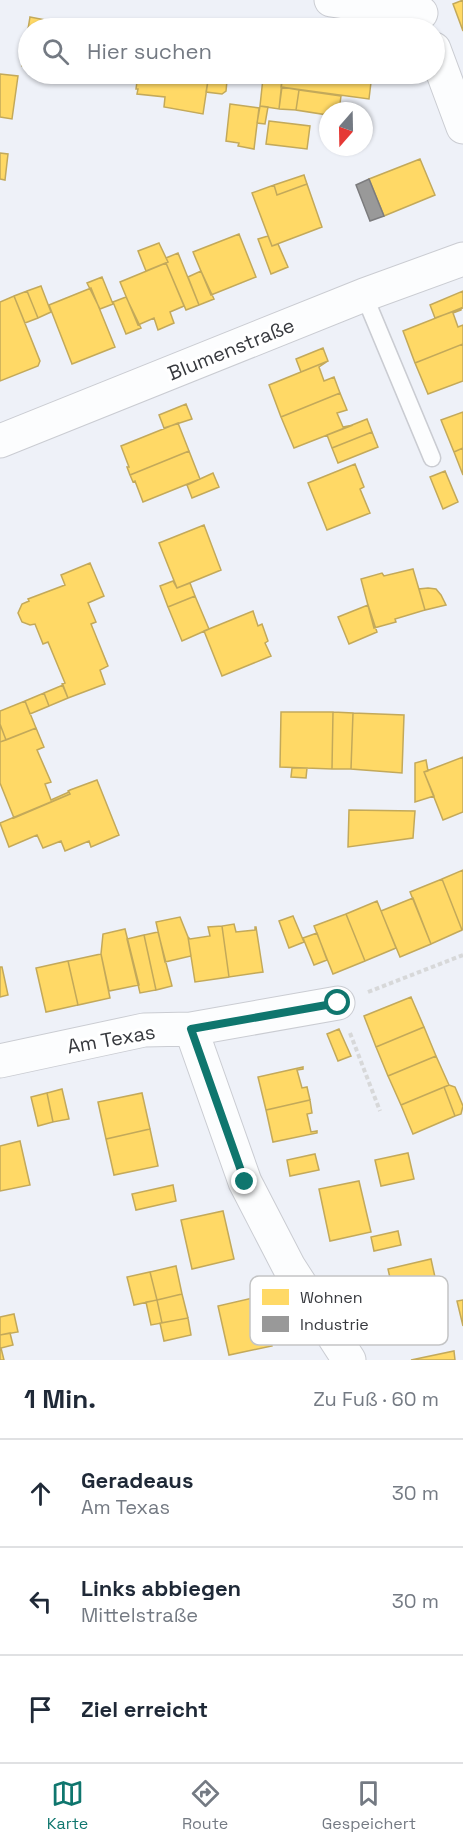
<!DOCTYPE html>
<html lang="de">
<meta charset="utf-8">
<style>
:root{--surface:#fff;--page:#f2f2f3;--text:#1f2937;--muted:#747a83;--line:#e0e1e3;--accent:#0f766e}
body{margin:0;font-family:"Space Grotesk",sans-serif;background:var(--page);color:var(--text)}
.compass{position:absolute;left:319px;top:102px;width:54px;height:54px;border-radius:50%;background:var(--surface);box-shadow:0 2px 4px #0004;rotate:200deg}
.stop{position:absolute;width:18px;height:18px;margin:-14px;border:4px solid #0f766e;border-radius:50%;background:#fff}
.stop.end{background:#0f766e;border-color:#fff;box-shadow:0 2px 6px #0008}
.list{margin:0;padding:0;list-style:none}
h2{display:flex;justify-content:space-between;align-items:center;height:78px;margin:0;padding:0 24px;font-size:26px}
h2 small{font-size:20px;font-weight:400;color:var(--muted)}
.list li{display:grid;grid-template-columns:39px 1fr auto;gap:18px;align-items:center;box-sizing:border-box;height:108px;padding:0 24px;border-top:2px solid var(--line)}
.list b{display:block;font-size:22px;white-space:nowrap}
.list p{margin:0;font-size:20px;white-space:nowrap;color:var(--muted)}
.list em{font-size:20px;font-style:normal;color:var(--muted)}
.icon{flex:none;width:33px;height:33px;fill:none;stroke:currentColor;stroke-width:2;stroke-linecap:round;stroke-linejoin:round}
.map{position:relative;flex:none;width:463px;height:1360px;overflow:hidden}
.search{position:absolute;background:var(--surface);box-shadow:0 2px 4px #0004;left:18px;right:18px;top:18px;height:66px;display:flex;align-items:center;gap:15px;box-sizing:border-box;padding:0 21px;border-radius:33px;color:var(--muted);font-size:22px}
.sheet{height:402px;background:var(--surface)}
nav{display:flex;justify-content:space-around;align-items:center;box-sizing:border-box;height:84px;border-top:2px solid var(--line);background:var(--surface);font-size:16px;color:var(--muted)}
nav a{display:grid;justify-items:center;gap:3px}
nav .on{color:var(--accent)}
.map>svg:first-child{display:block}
.homes{fill:#ffd966;stroke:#c3a95a;stroke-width:1.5}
.industry{fill:#999;stroke:#7c7c7e;stroke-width:1.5}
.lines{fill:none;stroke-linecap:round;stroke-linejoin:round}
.lane-casing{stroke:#caccd2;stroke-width:19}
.street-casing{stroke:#caccd2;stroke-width:35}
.path{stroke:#d7d8d9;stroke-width:4;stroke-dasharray:4.5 3;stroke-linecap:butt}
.lane{stroke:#fcfdfe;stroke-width:16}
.street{stroke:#fcfdfe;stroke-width:33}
.route{stroke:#0f766e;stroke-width:8}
.labels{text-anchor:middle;stroke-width:6;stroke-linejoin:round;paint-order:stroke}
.street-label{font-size:20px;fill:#37393e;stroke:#fff}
.key{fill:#fff;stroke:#c3c4c5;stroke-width:1.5}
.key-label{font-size:16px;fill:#37393e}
</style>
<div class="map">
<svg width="463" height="1360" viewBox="0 0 463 1360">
<rect width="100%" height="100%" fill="#eef1f8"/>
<path class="homes" d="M463,0V31L453,4Z
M30,17L46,20L45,28H28V67L22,66Z
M46,20L99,28H45Z
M0,74L18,76L12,119L0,117Z
M138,74H209L203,114L164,107L165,97L137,94L138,89H136Z
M283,74H372L369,99L281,87Z
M209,75L225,77L227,81L226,91L222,94L206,92Z
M263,78L282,81L279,109L260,106Z
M282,87L299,90L296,110L279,109Z
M299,90L341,96L339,111H328V115L296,110Z
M230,104L259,108L254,149L238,146L239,143L226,141Z
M260,106L268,107L265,124L257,123Z
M269,121L310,126L307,149L266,144Z
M0,153L8,154L5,180L0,179Z
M420,159L435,195L384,216L369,179Z
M304,175L307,184L277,195L274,185Z
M307,184L322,227L272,246L252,193L274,185L277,195Z
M239,234L256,277L211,295L193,252Z
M268,236L272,246L278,244L288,267L271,274L258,239Z
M159,243L168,262L146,271L138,251Z
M178,253L199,305L186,310L166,263L168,262L166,258Z
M166,263L184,306L170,312L174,323L158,330L154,318L138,325L120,282Z
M201,271L214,299L199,305L188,277Z
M102,277L113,304L100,309L87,283Z
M41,286L51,312L38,318L27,291Z
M91,288L115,347L72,364L49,305Z
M27,291L38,318L25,323L14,296Z
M463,291V308L435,318L430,305Z
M14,296L40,361L38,366L0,381V302Z
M126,297L141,328L126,334L113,302Z
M461,308V310L453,313L458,327L463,325V344L415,363L403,331Z
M463,344V381L428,394L415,363Z
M323,348L328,361L301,372L296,359Z
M328,361L319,367L324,381L334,377L340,393L281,417L269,385Z
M340,393L347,410L337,413L343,427L353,425L294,448L281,417Z
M186,404L192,419L164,428L159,415Z
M463,412V448L454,452L441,420Z
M367,419L372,432L332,448L327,435Z
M178,423L189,451L130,475L127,467H129L121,446Z
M372,432L378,447L338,463L332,448Z
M463,448V475L454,452Z
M189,451L200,479L143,502L135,481L133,482L130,475Z
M355,464L364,487L360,489L370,513L327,530L308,483Z
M445,471L458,502L443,509L430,477Z
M213,473L219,487L192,498L187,485Z
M204,525L221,570L177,588L159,543Z
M90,563L104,596L88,603L96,622L91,624L108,666L100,670L105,684L68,698L62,684L65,683L48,642L43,644L35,624L30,625L22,622L18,613L22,604L29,601L28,599L65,585L61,575Z
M413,569L425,610L395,619L396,622L374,628L361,579L382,573L384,576Z
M173,581L177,588L190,583L195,596L168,607L160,586Z
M428,588L436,589L441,595L446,605L425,610L419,589Z
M195,596L209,629L182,641L168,607Z
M368,605L377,632L349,644L338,617Z
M253,611L258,626L262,624L268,641L265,643L271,656L222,676L204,631Z
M63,685L68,698L49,706L44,693Z
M44,693L49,706L30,714L25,701Z
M25,701L36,728L6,740L0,724V711Z
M281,712H333L332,769L280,767Z
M333,712L353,713L351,769H332Z
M353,713L404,715L402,773L351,769Z
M0,724L6,740L0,742Z
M36,728L44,747L37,750L51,782L45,784L51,800L69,792L70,794L14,818L0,783V742Z
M463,757V812L443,820L424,772Z
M426,760L428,771L424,772L434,796L415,802V763Z
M292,768H307L306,778L291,777Z
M97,780L119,835L91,847L89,841L65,851L61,841L43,848L37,835L9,847L0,823L70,794L68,791L70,790Z
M349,810L415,811L413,838L348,847Z
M463,870V929L462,930L442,879Z
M442,879L462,930L431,944L410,892Z
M413,898L431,944L400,957L381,911Z
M377,901L396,948L365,961L346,914Z
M346,914L365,961L333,974L314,926Z
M293,916L304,942L289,948L279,921Z
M180,917L188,937L191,956L165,962L156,922Z
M234,924L236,932L255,930V927H256L263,972L229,977L222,926Z
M222,926L229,977L195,982L188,937L190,939L210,936L208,927Z
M125,929L139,985L109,991L101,954L103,934Z
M158,932L172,986L156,990L144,935Z
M317,933L327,960L314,965L303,938Z
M144,935L156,990L140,993L127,939Z
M101,954L110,998L78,1005L68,961Z
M68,961L78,1005L46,1012L36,968Z
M0,967H2L8,995L0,997Z
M411,997L424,1027L376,1047L364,1016Z
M424,1027L436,1056L388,1076L376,1047Z
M339,1029L351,1056L338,1061L327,1034Z
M436,1056L449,1085L401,1105L388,1076Z
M303,1067V1069L297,1070L302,1088L307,1087L310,1100L266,1110L258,1077Z
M449,1085L455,1087L463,1106L461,1114L455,1116L444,1087Z
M444,1087L455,1116L413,1134L401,1105Z
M62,1089L69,1119L53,1122L47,1093Z
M47,1093L53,1122L38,1126L31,1097Z
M142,1093L150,1129L106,1139L98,1102Z
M310,1100L312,1113L307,1114L311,1132L317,1131V1133L273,1142L266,1110Z
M150,1129L158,1166L114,1175L106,1139Z
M20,1141L30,1185L0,1191V1146Z
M408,1153L414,1179L381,1186L375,1160Z
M315,1154L319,1170L290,1176L287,1160Z
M359,1181L371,1232L330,1241L319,1189Z
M173,1185L176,1201L136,1210L132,1194Z
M223,1211L234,1259L192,1269L181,1220Z
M398,1231L401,1245L374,1251L371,1237Z
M431,1259L442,1309L399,1318L388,1269Z
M176,1266L182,1294L157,1300L150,1272Z
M150,1272L157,1300L134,1305L127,1277Z
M182,1294L188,1318L162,1323L157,1300Z
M261,1296L272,1346L229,1355L218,1306Z
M157,1300L162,1323L151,1325L146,1302Z
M463,1300V1326L457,1301Z
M14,1314L18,1332L0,1335V1317Z
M188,1318L191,1335L164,1341L160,1323Z
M10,1333L13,1345L1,1348L4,1360H0V1335Z
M454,1351L455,1360H411Z"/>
<path class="industry" d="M369,179L384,216L370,221L356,185Z"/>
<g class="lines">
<defs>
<path id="lane" d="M364,295L432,458"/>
<path id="street" d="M331,0L421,13
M434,49L463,127
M0,441L364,295L463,259
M191,1029L245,1182L289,1267L349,1360
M0,1061L144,1030L191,1029L338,1003"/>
</defs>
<use href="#lane" class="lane-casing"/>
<use href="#street" class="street-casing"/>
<path class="path" d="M368,992L463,955
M350,1033L380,1111"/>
<use href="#lane" class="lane"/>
<use href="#street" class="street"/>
</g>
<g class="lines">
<path class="route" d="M245,1182L191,1029L338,1003"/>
</g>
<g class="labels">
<g class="street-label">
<text transform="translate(231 349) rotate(-22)" y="7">Blumenstraße</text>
<text transform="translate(111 1039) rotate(-10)" y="7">Am Texas</text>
</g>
</g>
<rect x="250" y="1276" width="198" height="69" rx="9" class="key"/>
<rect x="262" y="1289" width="27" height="16" fill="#ffd966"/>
<rect x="262" y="1316" width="27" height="16" fill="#999"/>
<g class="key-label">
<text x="300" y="1303">Wohnen</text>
<text x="300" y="1330">Industrie</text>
</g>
</svg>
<svg class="compass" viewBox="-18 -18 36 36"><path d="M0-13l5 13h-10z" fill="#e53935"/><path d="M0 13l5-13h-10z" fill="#747a83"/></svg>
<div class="stop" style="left:338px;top:1003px"></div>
<div class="stop end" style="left:245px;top:1182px"></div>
<div class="search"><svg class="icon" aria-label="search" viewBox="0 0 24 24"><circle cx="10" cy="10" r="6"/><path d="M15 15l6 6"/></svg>Hier suchen</div>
</div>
<section class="sheet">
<h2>1 Min.<small>Zu Fuß · 60 m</small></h2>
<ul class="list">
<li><svg class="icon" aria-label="ahead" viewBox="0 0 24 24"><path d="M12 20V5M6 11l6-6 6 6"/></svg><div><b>Geradeaus</b><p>Am Texas</p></div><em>30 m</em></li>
<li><svg class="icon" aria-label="left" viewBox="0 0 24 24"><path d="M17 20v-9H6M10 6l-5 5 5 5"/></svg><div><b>Links abbiegen</b><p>Mittelstraße</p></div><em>30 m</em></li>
<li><svg class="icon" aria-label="arrive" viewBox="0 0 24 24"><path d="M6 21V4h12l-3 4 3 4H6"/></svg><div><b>Ziel erreicht</b></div></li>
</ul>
</section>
<nav>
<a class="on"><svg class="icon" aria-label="map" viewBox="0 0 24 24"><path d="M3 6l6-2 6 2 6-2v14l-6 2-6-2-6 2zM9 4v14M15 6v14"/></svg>Karte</a>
<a><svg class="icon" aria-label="directions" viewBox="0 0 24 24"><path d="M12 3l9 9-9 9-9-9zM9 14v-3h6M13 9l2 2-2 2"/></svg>Route</a>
<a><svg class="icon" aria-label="saved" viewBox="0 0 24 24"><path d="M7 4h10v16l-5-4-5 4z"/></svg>Gespeichert</a>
</nav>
